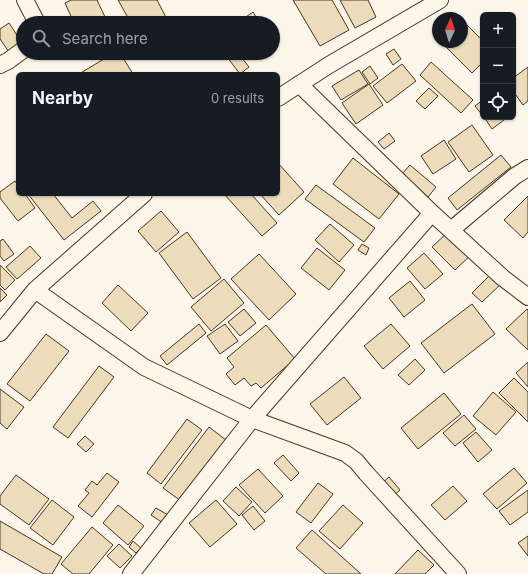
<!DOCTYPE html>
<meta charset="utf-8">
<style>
:root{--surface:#171b24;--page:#20242c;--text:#f1f3f6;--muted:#9ea1a6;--line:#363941}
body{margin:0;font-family:Inter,sans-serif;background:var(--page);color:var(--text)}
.controls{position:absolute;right:12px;top:12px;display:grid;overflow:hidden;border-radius:6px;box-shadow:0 1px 3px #0004}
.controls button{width:36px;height:36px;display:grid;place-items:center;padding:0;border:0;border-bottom:1px solid var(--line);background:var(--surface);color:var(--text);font:20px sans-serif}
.compass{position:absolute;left:432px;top:12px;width:36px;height:36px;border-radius:50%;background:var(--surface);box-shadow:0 1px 3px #0004;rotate:4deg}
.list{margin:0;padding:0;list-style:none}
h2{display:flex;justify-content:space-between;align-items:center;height:52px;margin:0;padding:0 16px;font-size:17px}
h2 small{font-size:13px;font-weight:400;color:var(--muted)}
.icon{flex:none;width:22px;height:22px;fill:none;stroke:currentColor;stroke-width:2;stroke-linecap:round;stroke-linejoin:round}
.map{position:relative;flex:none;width:528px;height:574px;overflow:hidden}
.search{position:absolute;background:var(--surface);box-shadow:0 1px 3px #0004;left:16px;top:16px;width:264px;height:44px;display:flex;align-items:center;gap:10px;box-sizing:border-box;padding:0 14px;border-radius:22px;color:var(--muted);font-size:15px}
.panel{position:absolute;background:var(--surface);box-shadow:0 1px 3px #0004;left:16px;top:72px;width:264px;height:124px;border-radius:6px}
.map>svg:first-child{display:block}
.building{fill:#ecdcbc;stroke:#4a3520}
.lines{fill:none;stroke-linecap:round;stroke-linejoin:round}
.minor-casing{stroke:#4a3520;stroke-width:18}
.minor{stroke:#fbf6e9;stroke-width:16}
</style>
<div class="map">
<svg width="528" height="574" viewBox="0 0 528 574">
<rect width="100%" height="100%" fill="#fbf6e9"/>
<path class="building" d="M71,0H97L106,19L99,23H74L65,3Z
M118,0H157L169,23H131Z
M293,0H332L349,30L320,46Z
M340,0H368L376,17L355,28Z
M253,12L260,23H237Z
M462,20L483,41V62L472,73L441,42H462Z
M9,23L22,43L9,52L0,39V29Z
M394,49L401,59L393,65L386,54Z
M114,53H120L133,74H79Z
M224,53H238L249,67L240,74Z
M431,62L473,100L461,113L420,75Z
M402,64L416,81L387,103L373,86Z
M370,66L378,78L370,84L362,72Z
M528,67V101L523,105L513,91V78Z
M359,70L368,84L341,100L332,86Z
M369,84L383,105L356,124L342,103Z
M429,88L438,96L425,109L416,101Z
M483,100V116L475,106Z
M484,117H508L492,129Z
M472,125L493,155L469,172L448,142Z
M389,133L395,141L384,149L378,142Z
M444,140L456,159L433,174L421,156Z
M501,155L511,167L457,210L448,198Z
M353,158L399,194L379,219L333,184Z
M278,163L304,192L279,215L260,194H278Z
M410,165L436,187L428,197L402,174Z
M15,181L18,186V194H25L35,208L18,221L0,198V192Z
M316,185L375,228L364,242L305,199Z
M28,194H53L72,218L93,201L101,211L64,240Z
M224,194H251L277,223L262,236Z
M528,196V232L523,238L504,220Z
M161,211L179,232L156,252L138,231Z
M330,224L354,245L339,262L315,240Z
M449,231L472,254L455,270L432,247Z
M187,232L221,278L193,299L159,253Z
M3,239L14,254L4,261L0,256V241Z
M362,244L369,248L366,255L358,250Z
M30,246L41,258L17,279L6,267Z
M317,248L345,270L329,290L301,268Z
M424,253L443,274L425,289L407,268Z
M259,254L296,294L269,320L231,279Z
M0,265L15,280L5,290L0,285Z
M492,273L502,283L482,302L472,293Z
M224,279L244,303L211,331L191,307Z
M410,281L425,300L404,317L389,298Z
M118,285L148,313L131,331L102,303Z
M0,288L7,295L0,302Z
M472,304L495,334L444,373L421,343Z
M244,309L256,323L240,336L228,322Z
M527,309L528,310V350L506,329Z
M199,324L206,333L167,365L160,356Z
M225,324L238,341L220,354L207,336Z
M391,324L410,346L383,369L364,346Z
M266,325L295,359L261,388L256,383L251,386L244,378L235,385L226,374L234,367L227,358Z
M46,334L69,351L30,401L7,384Z
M415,359L425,370L409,385L398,375Z
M528,362V387L516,373Z
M99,366L114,377L68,438L53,427Z
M344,377L361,398L327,425L310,404Z
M514,378L528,392V422L499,393Z
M0,389L24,407L7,429L0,423Z
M493,392L516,412L496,435L473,416Z
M444,393L461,414L418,449L401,428Z
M464,415L476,429L455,446L443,433Z
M187,419L202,430L161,484L147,473Z
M209,427L226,440L181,501L163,488Z
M476,432L492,450L478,462L463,443Z
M85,436L94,444L86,452L77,444Z
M283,455L299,473L291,481L274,463Z
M514,468L527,483L497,509L483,494Z
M258,469L283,496L265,513L239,485Z
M107,473L119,482L92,517L78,506L89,493L85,490L92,481L97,485Z
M16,475L49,499L29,525L0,504V496Z
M389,477L400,490L390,499L378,487Z
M318,483L333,494L311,523L296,512Z
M453,486L467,501L445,520L431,505Z
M236,487L252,502L239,516L223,501Z
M528,490V512L510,525L499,511Z
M52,500L74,517L53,545L30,528Z
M216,500L237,524L210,547L189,523Z
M118,505L144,526L128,545L103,523Z
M343,505L363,523L340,549L319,531Z
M253,506L265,521L254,530L242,515Z
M156,508L168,515L163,523L151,515Z
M0,521L62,557L52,574H44L0,549Z
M92,527L113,545L89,574H73L61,564Z
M312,530L361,574H326L296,548Z
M528,536V556L518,543Z
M133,541L141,548L136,553L129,547Z
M119,544L132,556L120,568L107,556Z
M418,550L434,565L425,574H395Z"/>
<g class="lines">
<defs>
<path id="minor" d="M25,0L37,23
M0,65L8,61L23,50
M299,84L432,213L503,278L528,297
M278,98L329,65L440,0
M451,230L515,176L528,168
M35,290L144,367L252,419L345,453L356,461L366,473L458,574
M0,333L35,290L144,194
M131,574L252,419L432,213"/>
</defs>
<use href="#minor" class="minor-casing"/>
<use href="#minor" class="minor"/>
</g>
</svg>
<div class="controls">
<button>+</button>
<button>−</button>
<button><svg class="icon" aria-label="locate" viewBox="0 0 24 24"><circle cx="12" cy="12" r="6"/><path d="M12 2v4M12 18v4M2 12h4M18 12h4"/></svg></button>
</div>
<svg class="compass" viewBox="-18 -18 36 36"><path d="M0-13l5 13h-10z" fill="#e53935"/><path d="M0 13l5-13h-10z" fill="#9ea1a6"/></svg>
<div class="search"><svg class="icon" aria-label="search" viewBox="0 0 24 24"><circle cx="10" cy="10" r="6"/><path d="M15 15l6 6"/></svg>Search here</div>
<section class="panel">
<h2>Nearby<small>0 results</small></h2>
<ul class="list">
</ul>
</section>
</div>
